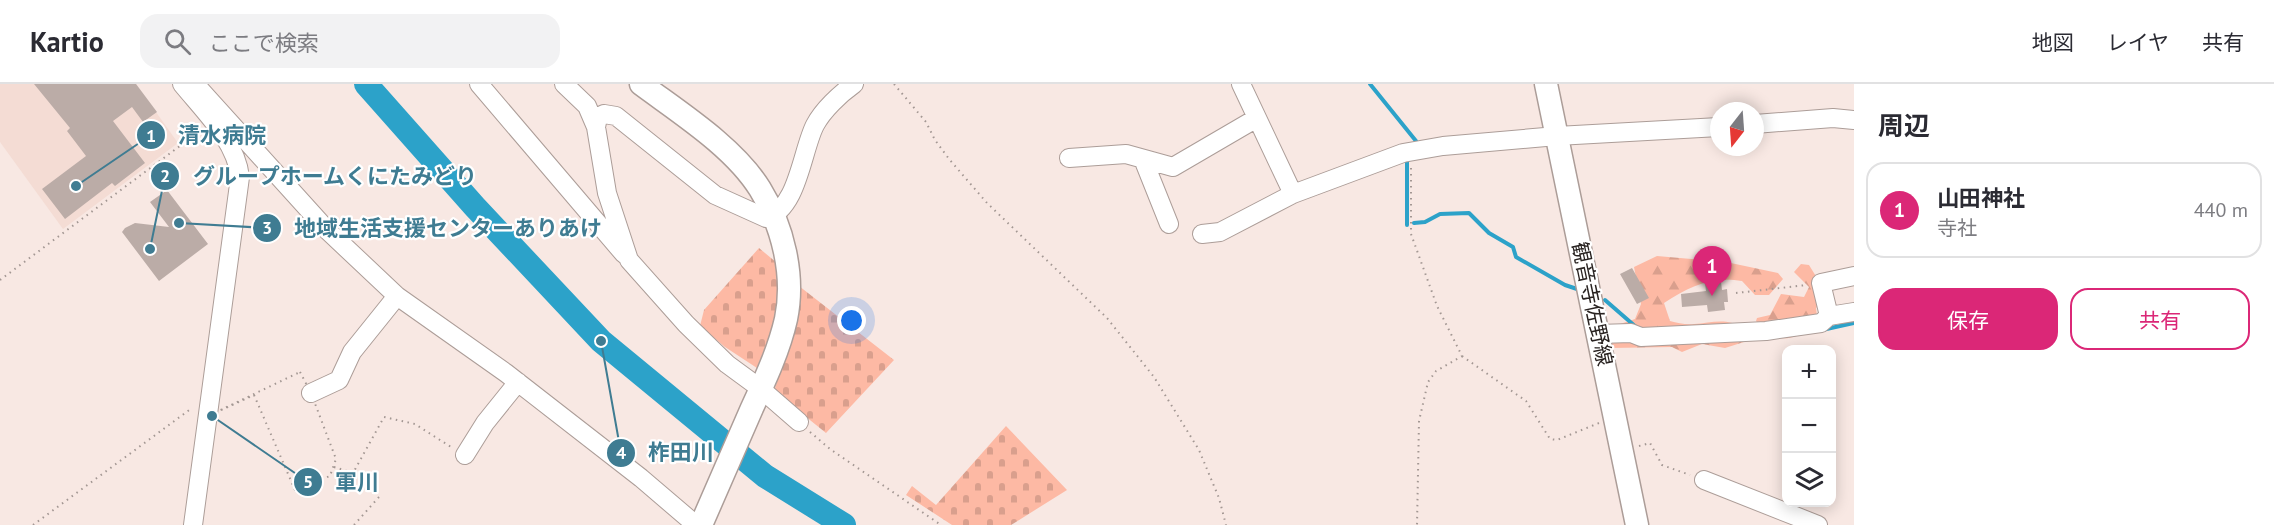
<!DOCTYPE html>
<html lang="ja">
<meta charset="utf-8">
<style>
:root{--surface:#fff;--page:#f2f2f3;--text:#2b2b33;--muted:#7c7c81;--line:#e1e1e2;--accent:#db2777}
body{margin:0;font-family:"PT Sans","Noto Sans JP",sans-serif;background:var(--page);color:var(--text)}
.controls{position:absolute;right:18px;bottom:18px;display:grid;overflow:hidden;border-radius:12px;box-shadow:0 3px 15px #0003}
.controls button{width:54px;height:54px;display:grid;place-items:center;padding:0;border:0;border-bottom:2px solid var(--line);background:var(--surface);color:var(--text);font:30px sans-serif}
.compass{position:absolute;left:1710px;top:18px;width:54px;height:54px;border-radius:50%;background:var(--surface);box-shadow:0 3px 15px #0003;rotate:197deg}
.you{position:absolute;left:852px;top:237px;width:21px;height:21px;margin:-15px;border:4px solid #fff;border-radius:50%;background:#1a73e8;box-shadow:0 0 0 9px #1a73e833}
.badge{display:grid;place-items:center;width:39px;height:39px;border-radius:50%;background:var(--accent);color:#fff;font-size:20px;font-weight:700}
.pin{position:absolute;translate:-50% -50px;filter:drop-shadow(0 2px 3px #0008)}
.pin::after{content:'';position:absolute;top:32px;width:21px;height:18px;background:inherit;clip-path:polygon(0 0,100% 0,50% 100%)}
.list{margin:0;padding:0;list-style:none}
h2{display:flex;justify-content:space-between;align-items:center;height:78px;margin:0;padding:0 24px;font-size:26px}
h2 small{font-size:20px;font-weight:400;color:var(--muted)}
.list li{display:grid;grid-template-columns:39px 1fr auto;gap:18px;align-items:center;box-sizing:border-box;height:96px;margin:0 12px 12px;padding:0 12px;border:2px solid var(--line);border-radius:18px}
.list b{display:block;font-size:22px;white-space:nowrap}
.list p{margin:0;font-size:20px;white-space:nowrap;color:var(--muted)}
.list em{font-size:20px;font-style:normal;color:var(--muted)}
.actions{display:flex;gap:12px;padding:18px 24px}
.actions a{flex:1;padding:14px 0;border:2px solid var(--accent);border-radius:18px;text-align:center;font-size:21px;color:var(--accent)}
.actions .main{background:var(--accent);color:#fff}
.icon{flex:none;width:33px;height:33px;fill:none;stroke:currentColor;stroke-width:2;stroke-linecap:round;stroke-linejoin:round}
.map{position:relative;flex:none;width:1854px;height:441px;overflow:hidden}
header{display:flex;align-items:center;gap:36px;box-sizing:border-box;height:84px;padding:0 30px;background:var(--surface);border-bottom:2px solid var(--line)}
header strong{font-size:28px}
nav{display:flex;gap:33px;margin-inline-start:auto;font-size:21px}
.search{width:420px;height:54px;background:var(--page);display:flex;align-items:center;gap:15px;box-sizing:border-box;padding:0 21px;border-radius:18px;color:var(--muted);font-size:22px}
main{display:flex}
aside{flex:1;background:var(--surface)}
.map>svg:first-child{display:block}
.built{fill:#f4dcd4}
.forest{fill:url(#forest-firs)}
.cemetery{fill:url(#cemetery-stones)}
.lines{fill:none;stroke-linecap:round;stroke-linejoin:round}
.stream{stroke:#2ca2c9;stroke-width:4}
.river{stroke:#2ca2c9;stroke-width:24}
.building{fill:#bbaca7}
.minor-casing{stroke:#ac9d98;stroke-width:20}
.major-casing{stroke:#ac9d98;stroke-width:25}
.path{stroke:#a39793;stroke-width:2;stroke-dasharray:1.5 4.5;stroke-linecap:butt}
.minor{stroke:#fff;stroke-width:18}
.major{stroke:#fff;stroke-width:22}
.labels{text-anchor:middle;stroke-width:4.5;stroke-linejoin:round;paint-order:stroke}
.street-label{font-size:21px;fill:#292321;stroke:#fff}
.leader{fill:none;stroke:#3f7c92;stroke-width:2}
.callout-dot{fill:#3f7c92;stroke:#fff;stroke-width:2}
.mark-label{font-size:18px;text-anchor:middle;font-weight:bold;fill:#fff}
.callout-label{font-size:22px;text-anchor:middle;font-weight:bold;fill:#3f7c92;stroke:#fff;stroke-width:4.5;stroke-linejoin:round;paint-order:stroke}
</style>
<header>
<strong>Kartio</strong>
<div class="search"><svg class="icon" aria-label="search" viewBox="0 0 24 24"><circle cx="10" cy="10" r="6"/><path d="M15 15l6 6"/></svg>ここで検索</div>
<nav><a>地図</a><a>レイヤ</a><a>共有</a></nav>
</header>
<main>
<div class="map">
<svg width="1854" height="441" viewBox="0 0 1854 441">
<defs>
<pattern id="forest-firs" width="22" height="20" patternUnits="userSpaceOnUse" patternTransform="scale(1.5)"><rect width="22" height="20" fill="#fdb9a4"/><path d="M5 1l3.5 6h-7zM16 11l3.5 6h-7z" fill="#d99f8d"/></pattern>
<pattern id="cemetery-stones" width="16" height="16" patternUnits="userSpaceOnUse" patternTransform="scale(1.5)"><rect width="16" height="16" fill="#fdb9a4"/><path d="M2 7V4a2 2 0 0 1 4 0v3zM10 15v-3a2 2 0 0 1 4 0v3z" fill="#d99f8d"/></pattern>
</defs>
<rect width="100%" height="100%" fill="#f8e8e3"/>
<path class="built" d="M0,0H136L178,59L63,145L0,58Z"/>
<path class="forest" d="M1657,172L1726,178L1778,189L1783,195L1769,211H1755L1742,197C1711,192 1690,202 1664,219L1670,237C1678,239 1686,241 1694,240C1711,239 1727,233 1742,244L1744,258L1725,264L1702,260L1682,268L1672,263L1611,264L1608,244L1635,235L1641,220L1634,183Z
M1801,180L1809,181L1817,194L1821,219L1816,224L1817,232L1812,246C1786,257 1777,260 1756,237L1757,234L1770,231L1781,210L1804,213L1809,203L1794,188Z"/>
<path class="cemetery" d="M759,164L777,179V214L773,242L757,284L725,263L700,242L704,226Z
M799,202L894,276L826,349L774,307L798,235Z
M1006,342L1067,406L1011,441H952L906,411L912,402L936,421Z"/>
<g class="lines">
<path class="stream" d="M1370,0L1416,57
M1414,139L1425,138L1440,130L1469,129L1489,149L1513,163L1516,173L1565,201L1580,206
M1407,141V75
M1605,216L1636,243
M1822,246L1854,239"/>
<path class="river" d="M366,0L475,123L601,257L765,392L844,441"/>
</g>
<path class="building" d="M34,0H136L157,28L143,38L132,23L113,37L145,79L115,102L112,99L65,135L42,105L86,72L67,47L70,44Z
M167,106L208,160L159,197L122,148L125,144L135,139L169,143L150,118Z
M1632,184L1649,214L1637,220L1620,190Z
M1721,198L1722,206L1727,205L1728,218H1724L1725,226L1708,228L1707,221L1682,223L1681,210L1706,207L1705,199Z"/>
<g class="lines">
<defs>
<path id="minor" d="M182,0C204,27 236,57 240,93L193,441
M195,0L327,146L397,212L506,289L641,394L696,441
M479,0L624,170
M564,0L587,22L596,43L607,109L629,176L686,240L727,280L761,305L799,338
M1241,0L1293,110
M1755,40L1833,34L1854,36
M596,43L598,33L604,30L616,32L715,111L766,134C798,125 802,66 815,41C823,26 840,10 854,0
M1069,74L1126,70L1173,83L1257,34
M1143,75L1169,140
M1202,150L1220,148L1293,110L1403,69L1443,62L1557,52L1719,43
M1854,192L1821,199L1829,232L1854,228
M1598,250L1631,249L1641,253L1766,247L1821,239L1829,232
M311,309L339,296L352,268L397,212
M465,371L485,339L518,298
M1704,396L1818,441"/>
<path id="major" d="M641,0C680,29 734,63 760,105C783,142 795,192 786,235C779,266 765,296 752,324C735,363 718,402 701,441
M1546,0L1637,441"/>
</defs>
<use href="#minor" class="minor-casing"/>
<use href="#major" class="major-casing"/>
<path class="path" d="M894,0L926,38L935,56L949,75L987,119L1107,234L1154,293L1199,366L1219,414L1226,441
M1411,84V150L1437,222L1462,272L1436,287L1428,298L1419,337L1417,441
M0,196L200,47
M1736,209L1807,201
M1462,272L1526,317L1550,355L1557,356L1599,339
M300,288L311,309L336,375L330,392L295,406L254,311L208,332Z
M810,348L830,365L941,441
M1639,362L1650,359L1662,381L1690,391
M334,383L353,389L384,333L415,340L451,363
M33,441L192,324
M354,441L379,413"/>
<use href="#minor" class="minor"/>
<use href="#major" class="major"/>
</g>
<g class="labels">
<g class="street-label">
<text transform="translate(1592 220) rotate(78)" y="7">観音寺佐野線</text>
</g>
</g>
<path class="leader" d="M76 102L151 51M150 165L165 92M179 139L267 144M601 257L621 369M212 332L308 398"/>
<g class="callout-dot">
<circle cx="76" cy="102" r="6"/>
<circle cx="150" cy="165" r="6"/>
<circle cx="179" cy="139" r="6"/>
<circle cx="601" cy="257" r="6"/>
<circle cx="212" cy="332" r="6"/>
<circle cx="151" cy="51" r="15"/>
<circle cx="165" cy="92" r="15"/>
<circle cx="267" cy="144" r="15"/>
<circle cx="621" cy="369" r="15"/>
<circle cx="308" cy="398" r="15"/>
</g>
<g class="mark-label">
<text x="151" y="58">1</text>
<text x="165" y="98">2</text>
<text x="267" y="150">3</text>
<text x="621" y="375">4</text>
<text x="308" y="404">5</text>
</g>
<g class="callout-label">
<text x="222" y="59">清水病院</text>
<text x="335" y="100">グループホームくにたみどり</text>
<text x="448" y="152">地域生活支援センターありあけ</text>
<text x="681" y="376">柞田川</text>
<text x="357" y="406">軍川</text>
</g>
</svg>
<div class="controls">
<button>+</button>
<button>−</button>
<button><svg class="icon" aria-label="layers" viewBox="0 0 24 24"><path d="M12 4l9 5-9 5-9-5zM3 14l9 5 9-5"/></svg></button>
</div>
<svg class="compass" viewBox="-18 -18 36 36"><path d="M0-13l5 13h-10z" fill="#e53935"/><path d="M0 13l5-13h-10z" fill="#7c7c81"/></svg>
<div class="you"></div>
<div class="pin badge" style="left:1712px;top:212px">1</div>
</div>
<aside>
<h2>周辺<small></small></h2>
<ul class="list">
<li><span class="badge">1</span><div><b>山田神社</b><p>寺社</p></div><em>440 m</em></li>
</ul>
<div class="actions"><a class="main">保存</a><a>共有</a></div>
</aside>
</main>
